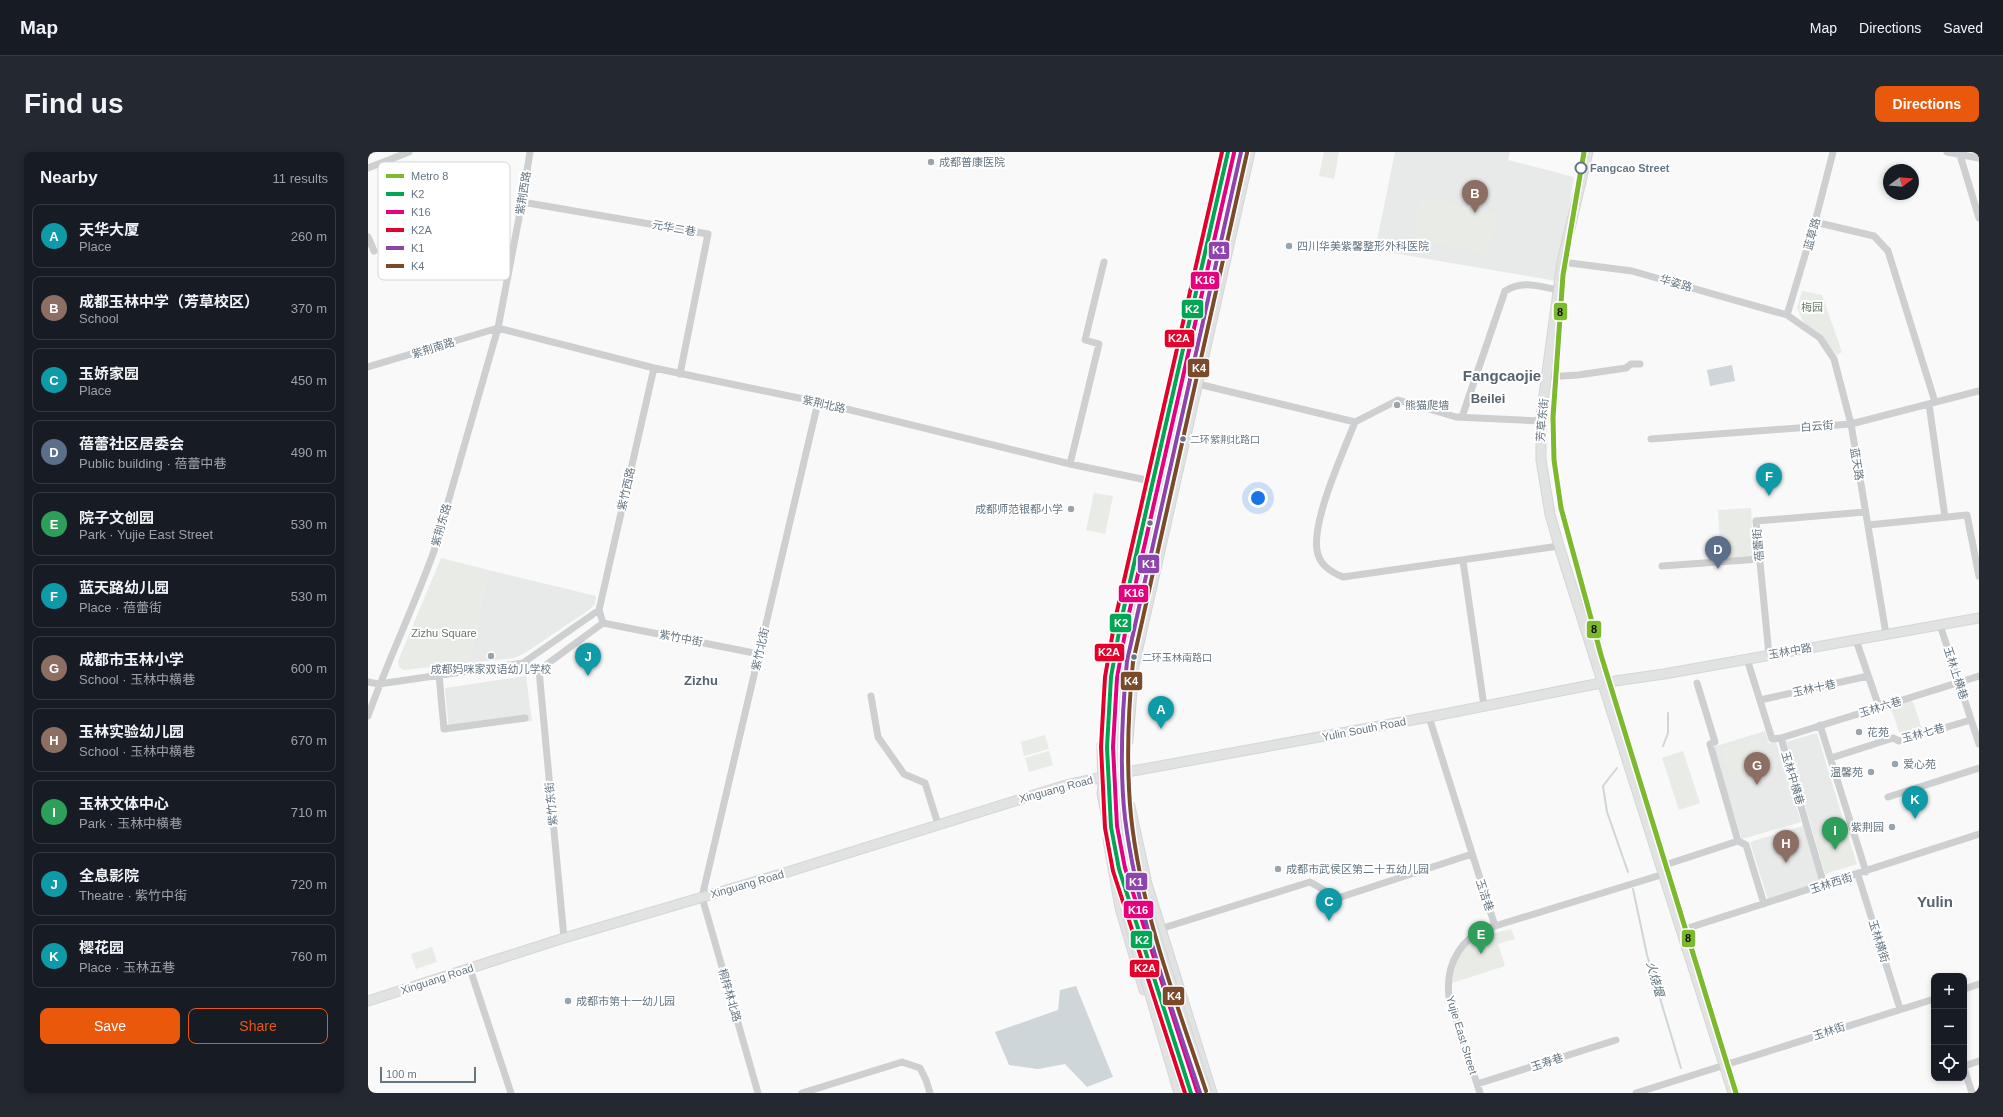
<!DOCTYPE html>
<meta charset="utf-8">
<style>
:root{--surface:#171b24;--page:#242831;--text:#f1f3f6;--muted:#9ea1a6;--line:#363941;--accent:#ea580c}
body{margin:0;font-family:Helvetica,"Noto Sans SC",sans-serif;background:var(--page);color:var(--text)}
.controls{position:absolute;right:12px;bottom:12px;display:grid;overflow:hidden;border-radius:8px;box-shadow:0 2px 6px #0003}
.controls button{width:36px;height:36px;display:grid;place-items:center;padding:0;border:0;border-bottom:1px solid var(--line);background:var(--surface);color:var(--text);font:20px sans-serif}
.compass{position:absolute;left:1515px;top:12px;width:36px;height:36px;border-radius:50%;background:var(--surface);box-shadow:0 2px 6px #0003;rotate:74deg}
.scale{position:absolute;left:12px;bottom:10px;width:96px;box-sizing:border-box;padding-left:4px;border:2px solid #657683;border-top:0;font-size:11px;line-height:14px;white-space:nowrap;color:#657683;-webkit-text-stroke:3px #fff;paint-order:stroke}
.you{position:absolute;left:890px;top:346px;width:14px;height:14px;margin:-10px;border:3px solid #fff;border-radius:50%;background:#1a73e8;box-shadow:0 0 0 6px #1a73e833}
.badge{display:grid;place-items:center;width:26px;height:26px;border-radius:50%;background:var(--accent);color:#fff;font-size:13px;font-weight:700}
.pin{position:absolute;translate:-50% -33px;filter:drop-shadow(0 1px 2px #0008)}
.pin::after{content:'';position:absolute;top:21px;width:14px;height:12px;background:inherit;clip-path:polygon(0 0,100% 0,50% 100%)}
.list{margin:0;padding:0;list-style:none}
h2{display:flex;justify-content:space-between;align-items:center;height:52px;margin:0;padding:0 16px;font-size:17px}
h2 small{font-size:13px;font-weight:400;color:var(--muted)}
.list li{display:grid;grid-template-columns:26px 1fr auto;gap:12px;align-items:center;box-sizing:border-box;height:64px;margin:0 8px 8px;padding:0 8px;border:1px solid var(--line);border-radius:8px}
.list b{display:block;font-size:15px;white-space:nowrap}
.list p{margin:0;font-size:13px;white-space:nowrap;color:var(--muted)}
.list em{font-size:13px;font-style:normal;color:var(--muted)}
.actions{display:flex;gap:8px;padding:12px 16px}
.actions a{flex:1;padding:9px 0;border:1px solid var(--accent);border-radius:8px;text-align:center;font-size:14px;color:var(--accent)}
.actions .main{background:var(--accent);color:#fff}
.icon{flex:none;width:22px;height:22px;fill:none;stroke:currentColor;stroke-width:2;stroke-linecap:round;stroke-linejoin:round}
.map{position:relative;flex:none;width:1611px;height:941px;overflow:hidden;border-radius:8px}
header{display:flex;align-items:center;gap:24px;box-sizing:border-box;height:56px;padding:0 20px;background:var(--surface);border-bottom:1px solid var(--line)}
header strong{font-size:19px}
nav{display:flex;gap:22px;margin-inline-start:auto;font-size:14px}
.intro{display:flex;align-items:center;justify-content:space-between;box-sizing:border-box;height:96px;padding:0 24px}
h1{margin:0;font-size:28px}
.button{padding:10px 18px;border-radius:8px;background:var(--accent);color:#fff;font-size:14px;font-weight:700}
main{display:flex;gap:24px;padding:0 24px}
aside{flex:1;background:var(--surface);border-radius:8px;box-shadow:0 2px 6px #0003}
.map>svg:first-child{display:block}
.built{fill:#e8e9e9}
.green{fill:#e8ebe6}
.water{fill:#ced6d9}
.lines{fill:none;stroke-linecap:round;stroke-linejoin:round}
.stream{stroke:#ced6d9;stroke-width:2}
.major-casing{stroke:#d5d6d7;stroke-width:11}
.highway-casing{stroke:#d5d6d6;stroke-width:13}
.minor{stroke:#cecfd0;stroke-width:7}
.major{stroke:#e1e2e2;stroke-width:9}
.highway{stroke:#e1e2e2;stroke-width:11}
.highway-bridge-casing{stroke:#d5d6d6;stroke-width:13;stroke-linecap:butt}
.highway-bridge{stroke:#e1e2e2;stroke-width:11}
.bus-1-casing{stroke:#fff;stroke-width:7}
.bus-2-casing{stroke:#fff;stroke-width:7}
.bus-3-casing{stroke:#fff;stroke-width:7}
.bus-4-casing{stroke:#fff;stroke-width:7}
.bus-5-casing{stroke:#fff;stroke-width:7}
.bus-1{stroke:#00a651;stroke-width:4}
.bus-2{stroke:#e5007d;stroke-width:4}
.bus-3{stroke:#e4002b;stroke-width:4}
.bus-4{stroke:#8e44ad;stroke-width:4}
.bus-5{stroke:#7a4b2a;stroke-width:4}
.metro-1-casing{stroke:#fff;stroke-width:8}
.metro-1{stroke:#7cb92e;stroke-width:5}
.poi-dot{fill:#99a4ac;stroke:#fff;stroke-width:1.5}
.stop-dot{fill:#fff;stroke:#657683;stroke-width:2}
.bus-dot{fill:#657683;stroke:#fff;stroke-width:1.5}
.labels{text-anchor:middle;stroke-width:4;stroke-linejoin:round;paint-order:stroke}
.bus-label{font-size:10px;fill:#657683;stroke:#fff;text-anchor:start}
.poi-label{font-size:11px;fill:#657683;stroke:#fff;text-anchor:start}
.stop-label{font-size:11px;font-weight:bold;fill:#657683;stroke:#fff;text-anchor:start}
.street-label{font-size:11px;fill:#657683;stroke:#fff}
.park-label{font-size:11px;fill:#687a64;stroke:#fff}
.water-label{font-size:12px;font-style:italic;fill:#60757c;stroke:#fff}
.quarter-label{font-size:13px;font-weight:bold;fill:#57646e;stroke:#fff}
.district-label{font-size:15px;font-weight:bold;fill:#57646e;stroke:#fff}
.key{fill:#fff;stroke:#d1d6da;stroke-width:1}
.key-label{font-size:11px;fill:#657683}
.line-badge{stroke:#fff;stroke-width:1.5}
.badge-label{font-size:11px;text-anchor:middle;font-weight:bold;fill:#fff}
.pale-badge-label{font-size:11px;text-anchor:middle;font-weight:bold;fill:#111}
</style>
<header>
<strong>Map</strong>
<nav><a>Map</a><a>Directions</a><a>Saved</a></nav>
</header>
<div class="intro"><h1>Find us</h1><a class="button">Directions</a></div>
<main>
<aside>
<h2>Nearby<small>11 results</small></h2>
<ul class="list">
<li><span class="badge" style="background:#0f9aa8">A</span><div><b>天华大厦</b><p>Place</p></div><em>260 m</em></li>
<li><span class="badge" style="background:#8d6e63">B</span><div><b>成都玉林中学（芳草校区）</b><p>School</p></div><em>370 m</em></li>
<li><span class="badge" style="background:#0f9aa8">C</span><div><b>玉娇家园</b><p>Place</p></div><em>450 m</em></li>
<li><span class="badge" style="background:#5c6f8a">D</span><div><b>蓓蕾社区居委会</b><p>Public building · 蓓蕾中巷</p></div><em>490 m</em></li>
<li><span class="badge" style="background:#2e9e5b">E</span><div><b>院子文创园</b><p>Park · Yujie East Street</p></div><em>530 m</em></li>
<li><span class="badge" style="background:#0f9aa8">F</span><div><b>蓝天路幼儿园</b><p>Place · 蓓蕾街</p></div><em>530 m</em></li>
<li><span class="badge" style="background:#8d6e63">G</span><div><b>成都市玉林小学</b><p>School · 玉林中横巷</p></div><em>600 m</em></li>
<li><span class="badge" style="background:#8d6e63">H</span><div><b>玉林实验幼儿园</b><p>School · 玉林中横巷</p></div><em>670 m</em></li>
<li><span class="badge" style="background:#2e9e5b">I</span><div><b>玉林文体中心</b><p>Park · 玉林中横巷</p></div><em>710 m</em></li>
<li><span class="badge" style="background:#0f9aa8">J</span><div><b>全息影院</b><p>Theatre · 紫竹中街</p></div><em>720 m</em></li>
<li><span class="badge" style="background:#0f9aa8">K</span><div><b>樱花园</b><p>Place · 玉林五巷</p></div><em>760 m</em></li>
</ul>
<div class="actions"><a class="main">Save</a><a>Share</a></div>
</aside>
<div class="map">
<svg width="1611" height="941" viewBox="0 0 1611 941">
<rect width="100%" height="100%" fill="#f9f9f9"/>
<path class="built" d="M1027,0H1142L1140,8L1206,25L1188,129L1007,98Z
M120,418L228,444L227,452L221,458L157,501L146,506L101,511Z
M158,524L164,569L81,579L77,536Z
M1397,579L1401,591L1408,590L1433,670L1374,687L1345,595Z
M1449,581L1477,674L1446,684L1418,590Z
M1435,674L1453,731L1400,748L1382,690Z"/>
<path class="green" d="M956,0H971L966,27L951,24Z
M1053,44L1130,62L1120,103L1043,85Z
M1434,139L1454,143L1474,200L1469,203L1435,169L1429,156Z
M726,341L745,344L737,382L718,378Z
M1383,356L1385,404L1353,406L1350,358Z
M73,406L120,418L101,511L36,518L31,515L30,509Z
M1542,548L1545,550L1554,577L1552,582L1536,586L1533,585L1523,557L1525,553Z
M677,583L681,597L656,604L653,590Z
M1391,586L1400,617L1362,628L1353,597Z
M681,599L685,613L661,620L657,606Z
M1315,599L1332,651L1311,658L1294,606Z
M1477,674L1489,712L1457,722L1446,684Z
M1143,777L1147,787L1130,792L1137,814L1084,831C1091,788 1104,787 1143,777Z
M64,795L69,810L48,817L43,802Z"/>
<path class="water" d="M1364,213L1367,229L1342,234L1339,218Z
M708,834L745,925L719,935L697,912L670,917L641,913L627,880L690,858L692,838Z"/>
<g class="lines">
<path class="stream" d="M1295,594L1300,581V561
M1249,616L1235,634L1239,660L1260,720
M1265,737L1279,803L1313,916"/>
<defs>
<path id="major" d="M1220,0L1194,110L1173,265V308L1182,362L1191,394L1365,941
M760,589L766,514L882,0
M734,593L735,646
M762,654L779,732L844,941
M740,687L752,756L776,838
M0,849L196,786L413,722L698,633L759,620L1061,565L1233,531L1296,522L1611,466"/>
<path id="highway" d="M735,641L739,662
M763,754L823,941
M781,784L832,941"/>
</defs>
<use href="#major" class="major-casing"/>
<use href="#highway" class="highway-casing"/>
<path class="minor" d="M1579,0L1611,6
M1592,0V3L1611,66
M0,16L41,0
M154,50L340,82L312,222
M1447,70L1506,84L1520,99L1567,250
M0,85L6,99
M1194,110L1264,119L1419,163L1452,186L1466,207L1483,272L1518,482
M1419,163L1447,70L1465,0
M130,176L286,216L450,250L702,312L783,329
M0,215L130,176
M286,216L231,458L235,471L391,502
M1178,225L1210,223L1258,216L1263,212H1272
M830,232L987,270L1030,248L1088,265L1173,269
M1561,252L1577,365
M1094,265L1137,139C1155,128 1170,134 1190,138
M987,270C975,301 944,368 949,398C951,413 963,420 975,425L1191,394
M1283,287L1483,272L1611,239
M702,312L731,192L717,188L736,110
M1500,373L1599,363L1611,424
M1095,409L1116,554
M1294,414L1392,407
M1572,473L1611,592
M1488,488L1511,555
M1401,503L1388,369L1497,360
M1379,507L1404,587L1413,586L1456,733
M155,511L171,518
M171,518L196,786
M171,518L235,471
M71,523L76,577L157,566
M0,530L11,532L155,511L231,458
M1329,531L1347,590L1342,592L1370,689L1378,693L1396,752
M503,544L510,585L536,622L557,631L570,672
M1392,548L1500,524
M0,564C20,508 46,455 66,399L130,176L154,50L162,0
M1061,565L1127,774L1296,722
M1452,573L1498,720
M1413,586L1611,524
M1463,606L1525,586L1531,589L1603,568
M1520,645L1611,616
M1294,714L1370,689
M1490,723L1532,857
M792,777L942,730L970,746L1104,702
M1314,778L1611,682
M102,817L143,941
M1596,837L1611,832
M1596,914L1611,909
M1596,916L1604,941
M1109,932L1248,888
M390,941L334,745L450,250
M434,941L534,910L552,916L558,928L562,941
M1112,941L1081,845C1077,811 1094,783 1127,774
M1268,941L1566,847"/>
<use href="#major" class="major"/>
<use href="#highway" class="highway"/>
<defs>
<path id="highway-bridge" d="M812,941L764,778L743,675L739,595L743,525L753,469L860,0
M838,941L767,724C753,652 752,581 759,509L873,0"/>
</defs>
<use href="#highway-bridge" class="highway-bridge-casing"/>
<use href="#highway-bridge" class="highway-bridge"/>
<defs>
<path id="bus-1" d="M823,941L751,717L743,675L739,595L743,525L753,469L860,0"/>
<path id="bus-2" d="M829,939L757,716L749,674L745,595L749,526L759,470L866,1"/>
<path id="bus-3" d="M817,941L745,719L737,676L733,595L737,525L747,468L854,0"/>
<path id="bus-4" d="M832,941C802,851 769,761 757,666C751,614 754,561 759,509L873,0"/>
<path id="bus-5" d="M838,939C808,849 773,759 763,664C758,613 760,561 765,510L879,1"/>
</defs>
<use href="#bus-1" class="bus-1-casing"/>
<use href="#bus-2" class="bus-2-casing"/>
<use href="#bus-3" class="bus-3-casing"/>
<use href="#bus-4" class="bus-4-casing"/>
<use href="#bus-5" class="bus-5-casing"/>
<use href="#bus-1" class="bus-1"/>
<use href="#bus-2" class="bus-2"/>
<use href="#bus-3" class="bus-3"/>
<use href="#bus-4" class="bus-4"/>
<use href="#bus-5" class="bus-5"/>
<defs>
<path id="metro-1" d="M1216,0L1195,123L1185,265L1186,308L1193,356L1233,503L1368,941"/>
</defs>
<use href="#metro-1" class="metro-1-casing"/>
<use href="#metro-1" class="metro-1"/>
</g>
<g class="poi-dot">
<circle cx="563" cy="10" r="4"/>
<circle cx="921" cy="94" r="4"/>
<circle cx="1029" cy="253" r="4"/>
<circle cx="703" cy="357" r="4"/>
<circle cx="123" cy="504" r="4"/>
<circle cx="1491" cy="580" r="4"/>
<circle cx="1527" cy="612" r="4"/>
<circle cx="1503" cy="620" r="4"/>
<circle cx="1524" cy="675" r="4"/>
<circle cx="910" cy="717" r="4"/>
<circle cx="200" cy="849" r="4"/>
</g>
<circle class="stop-dot" cx="1213" cy="16" r="5.5"/>
<g class="bus-dot">
<circle cx="815" cy="287" r="3.5"/>
<circle cx="782" cy="371" r="3.5"/>
<circle cx="766" cy="505" r="3.5"/>
</g>
<g class="labels">
<g class="bus-label">
<text x="822" y="291">二环紫荆北路口</text>
<text x="774" y="509">二环玉林南路口</text>
</g>
<g class="poi-label">
<text x="571" y="14">成都普康医院</text>
<text x="929" y="98">四川华美紫馨整形外科医院</text>
<text x="1037" y="257">熊猫爬墙</text>
<text x="695" y="361" text-anchor="end">成都师范银都小学</text>
<text x="123" y="521" text-anchor="middle">成都妈咪家双语幼儿学校</text>
<text x="1499" y="584">花苑</text>
<text x="1535" y="616">爱心苑</text>
<text x="1495" y="624" text-anchor="end">温馨苑</text>
<text x="1516" y="679" text-anchor="end">紫荆园</text>
<text x="918" y="721">成都市武侯区第二十五幼儿园</text>
<text x="208" y="853">成都市第十一幼儿园</text>
</g>
<g class="stop-label">
<text x="1222" y="20">Fangcao Street</text>
</g>
<g class="street-label">
<text transform="translate(155 41) rotate(-81)" y="4">紫荆西路</text>
<text transform="translate(306 76) rotate(10)" y="4">元华二巷</text>
<text transform="translate(1444 82) rotate(-74)" y="4">蓝草路</text>
<text transform="translate(1308 131) rotate(16)" y="4">华姿路</text>
<text transform="translate(65 196) rotate(-17)" y="4">紫荆南路</text>
<text transform="translate(456 252) rotate(13)" y="4">紫荆北路</text>
<text transform="translate(1174 268) rotate(-85)" y="4">芳草东街</text>
<text transform="translate(1449 274) rotate(-4)" y="4">白云街</text>
<text transform="translate(1489 312) rotate(81)" y="4">蓝天路</text>
<text transform="translate(258 337) rotate(-77)" y="4">紫竹西路</text>
<text transform="translate(73 373) rotate(-74)" y="4">紫荆东路</text>
<text transform="translate(1390 393) rotate(-95)" y="4">蓓蕾街</text>
<text transform="translate(313 486) rotate(11)" y="4">紫竹中街</text>
<text transform="translate(392 497) rotate(-77)" y="4">紫竹北街</text>
<text transform="translate(1422 499) rotate(-10)" y="4">玉林中路</text>
<text transform="translate(1588 521) rotate(72)" y="4">玉林上横巷</text>
<text transform="translate(1446 536) rotate(-12)" y="4">玉林十巷</text>
<text transform="translate(1512 555) rotate(-17)" y="4">玉林六巷</text>
<text transform="translate(996 577) rotate(-11)" y="4">Yulin South Road</text>
<text transform="translate(1555 581) rotate(-15)" y="4">玉林七巷</text>
<text transform="translate(1425 626) rotate(74)" y="4">玉林中横巷</text>
<text transform="translate(688 637) rotate(-15)" y="4">Xinguang Road</text>
<text transform="translate(183 652) rotate(-95)" y="4">紫竹东街</text>
<text transform="translate(1463 731) rotate(-18)" y="4">玉林西街</text>
<text transform="translate(379 732) rotate(-16)" y="4">Xinguang Road</text>
<text transform="translate(1117 743) rotate(72)" y="4">玉洁巷</text>
<text transform="translate(1511 789) rotate(73)" y="4">玉林横街</text>
<text transform="translate(69 827) rotate(-18)" y="4">Xinguang Road</text>
<text transform="translate(362 843) rotate(74)" y="4">桐梓林北路</text>
<text transform="translate(1461 879) rotate(-18)" y="4">玉林街</text>
<text transform="translate(1094 883) rotate(73)" y="4">Yujie East Street</text>
<text transform="translate(1179 910) rotate(-18)" y="4">玉寿巷</text>
</g>
<g class="park-label">
<text x="1444" y="159">梅园</text>
<text x="76" y="485">Zizhu Square</text>
</g>
<g class="water-label">
<text transform="translate(1287 827) rotate(74)" y="4">火烧堰</text>
</g>
<g class="quarter-label">
<text x="1120" y="251">Beilei</text>
<text x="333" y="533">Zizhu</text>
</g>
<g class="district-label">
<text x="1134" y="229">Fangcaojie</text>
<text x="1567" y="755">Yulin</text>
</g>
</g>
<rect x="10" y="10" width="132" height="118" rx="6" class="key"/>
<rect x="18" y="22" width="18" height="4" fill="#7cb92e"/>
<rect x="18" y="40" width="18" height="4" fill="#00a651"/>
<rect x="18" y="58" width="18" height="4" fill="#e5007d"/>
<rect x="18" y="76" width="18" height="4" fill="#e4002b"/>
<rect x="18" y="94" width="18" height="4" fill="#8e44ad"/>
<rect x="18" y="112" width="18" height="4" fill="#7a4b2a"/>
<g class="key-label">
<text x="43" y="28">Metro 8</text>
<text x="43" y="46">K2</text>
<text x="43" y="64">K16</text>
<text x="43" y="82">K2A</text>
<text x="43" y="100">K1</text>
<text x="43" y="118">K4</text>
</g>
<g class="line-badge">
<rect x="840" y="89" width="22" height="19" rx="4" fill="#8e44ad"/>
<rect x="822" y="119" width="30" height="19" rx="4" fill="#e5007d"/>
<rect x="813" y="147" width="23" height="20" rx="4" fill="#00a651"/>
<rect x="1185" y="150" width="15" height="19" rx="4" fill="#7cb92e"/>
<rect x="796" y="177" width="31" height="19" rx="4" fill="#e4002b"/>
<rect x="819" y="206" width="23" height="20" rx="4" fill="#7a4b2a"/>
<rect x="769" y="402" width="23" height="20" rx="4" fill="#8e44ad"/>
<rect x="750" y="432" width="31" height="19" rx="4" fill="#e5007d"/>
<rect x="741" y="461" width="23" height="20" rx="4" fill="#00a651"/>
<rect x="1218" y="468" width="16" height="19" rx="4" fill="#7cb92e"/>
<rect x="726" y="491" width="31" height="19" rx="4" fill="#e4002b"/>
<rect x="752" y="519" width="23" height="20" rx="4" fill="#7a4b2a"/>
<rect x="757" y="720" width="23" height="19" rx="4" fill="#8e44ad"/>
<rect x="755" y="748" width="31" height="19" rx="4" fill="#e5007d"/>
<rect x="1313" y="777" width="15" height="19" rx="4" fill="#7cb92e"/>
<rect x="762" y="778" width="23" height="19" rx="4" fill="#00a651"/>
<rect x="761" y="807" width="31" height="19" rx="4" fill="#e4002b"/>
<rect x="794" y="834" width="23" height="20" rx="4" fill="#7a4b2a"/>
</g>
<g class="badge-label">
<text x="851" y="102">K1</text>
<text x="837" y="132">K16</text>
<text x="824" y="161">K2</text>
<text x="811" y="190">K2A</text>
<text x="831" y="220">K4</text>
<text x="781" y="416">K1</text>
<text x="766" y="445">K16</text>
<text x="753" y="475">K2</text>
<text x="741" y="504">K2A</text>
<text x="763" y="533">K4</text>
<text x="768" y="734">K1</text>
<text x="770" y="762">K16</text>
<text x="774" y="792">K2</text>
<text x="777" y="820">K2A</text>
<text x="806" y="848">K4</text>
</g>
<g class="pale-badge-label">
<text x="1192" y="164">8</text>
<text x="1226" y="481">8</text>
<text x="1320" y="790">8</text>
</g>
</svg>
<div class="controls">
<button>+</button>
<button>−</button>
<button><svg class="icon" aria-label="locate" viewBox="0 0 24 24"><circle cx="12" cy="12" r="6"/><path d="M12 2v4M12 18v4M2 12h4M18 12h4"/></svg></button>
</div>
<svg class="compass" viewBox="-18 -18 36 36"><path d="M0-13l5 13h-10z" fill="#e53935"/><path d="M0 13l5-13h-10z" fill="#9ea1a6"/></svg>
<div class="scale">100 m</div>
<div class="you"></div>
<div class="pin badge" style="left:793px;top:577px;background:#0f9aa8">A</div>
<div class="pin badge" style="left:1107px;top:61px;background:#8d6e63">B</div>
<div class="pin badge" style="left:961px;top:769px;background:#0f9aa8">C</div>
<div class="pin badge" style="left:1350px;top:417px;background:#5c6f8a">D</div>
<div class="pin badge" style="left:1113px;top:802px;background:#2e9e5b">E</div>
<div class="pin badge" style="left:1401px;top:344px;background:#0f9aa8">F</div>
<div class="pin badge" style="left:1389px;top:633px;background:#8d6e63">G</div>
<div class="pin badge" style="left:1418px;top:711px;background:#8d6e63">H</div>
<div class="pin badge" style="left:1467px;top:698px;background:#2e9e5b">I</div>
<div class="pin badge" style="left:220px;top:524px;background:#0f9aa8">J</div>
<div class="pin badge" style="left:1547px;top:667px;background:#0f9aa8">K</div>
</div>
</main>
